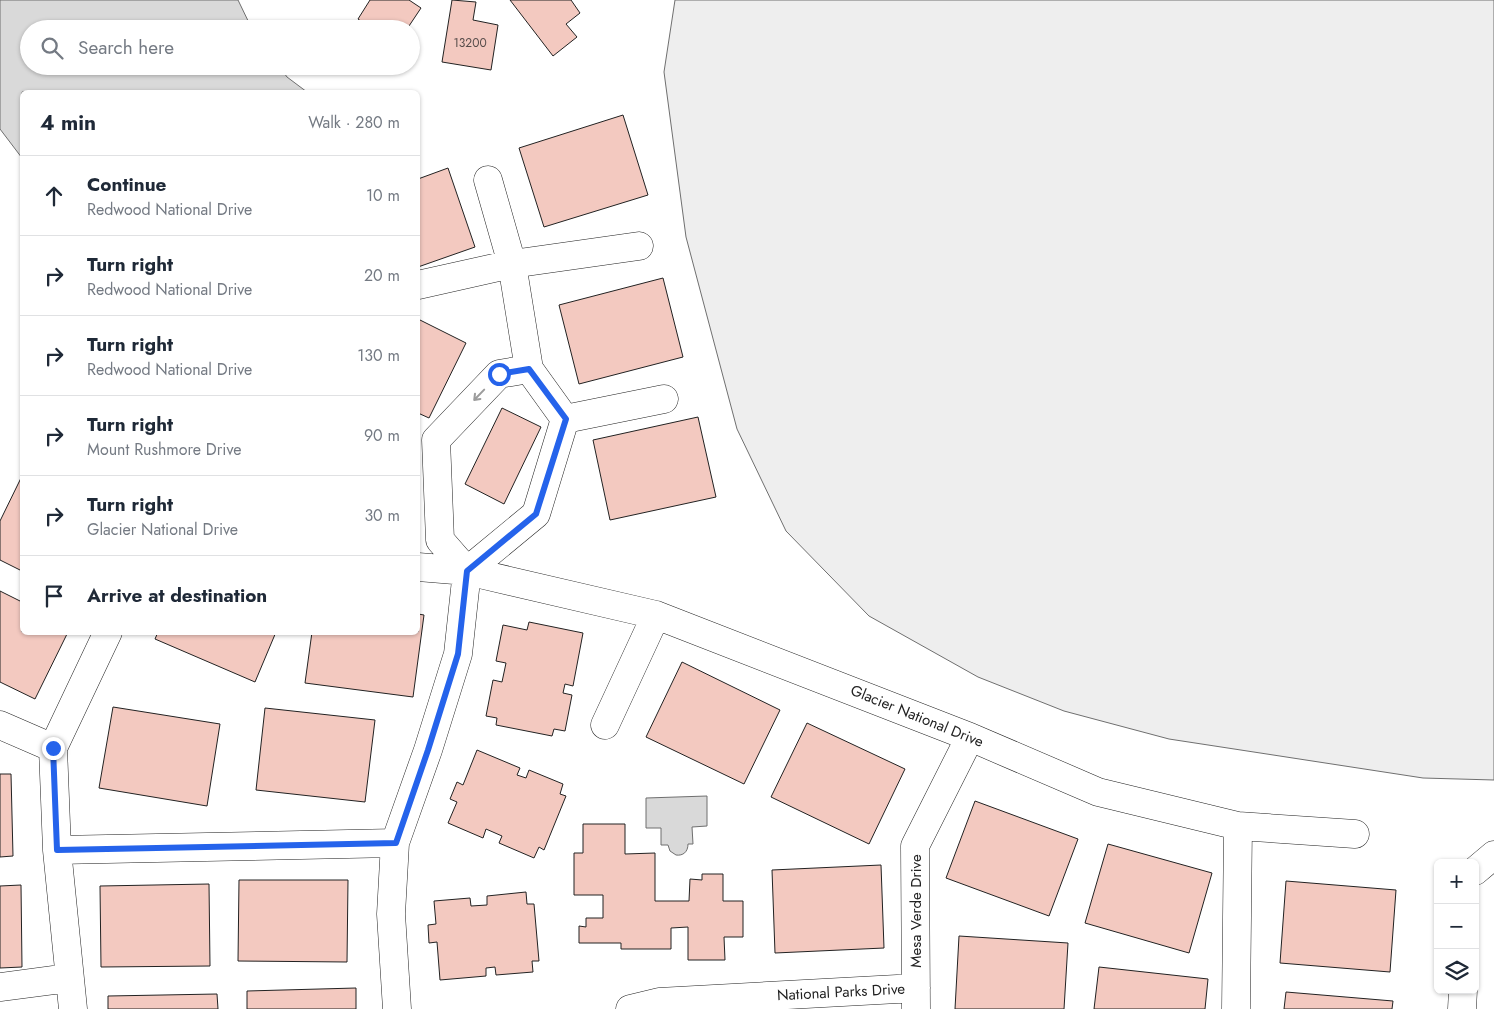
<!DOCTYPE html>
<meta charset="utf-8">
<style>
:root{--surface:#fff;--page:#f2f2f3;--text:#1f2937;--muted:#747a83;--line:#e0e1e3}
body{margin:0;font-family:Jost,sans-serif;background:var(--page);color:var(--text)}
.controls{position:absolute;right:15px;bottom:15px;display:grid;overflow:hidden;border-radius:8px;box-shadow:0 1px 4px #0004}
.controls button{width:45px;height:45px;display:grid;place-items:center;padding:0;border:0;border-bottom:1px solid var(--line);background:var(--surface);color:var(--text);font:25px sans-serif}
.stop{position:absolute;width:15px;height:15px;margin:-11px;border:4px solid #2563eb;border-radius:50%;background:#fff}
.stop.end{background:#2563eb;border-color:#fff;box-shadow:0 1px 5px #0008}
.list{margin:0;padding:0;list-style:none}
h2{display:flex;justify-content:space-between;align-items:center;height:65px;margin:0;padding:0 20px;font-size:21px}
h2 small{font-size:16px;font-weight:400;color:var(--muted)}
.list li{display:grid;grid-template-columns:32px 1fr auto;gap:15px;align-items:center;box-sizing:border-box;height:80px;padding:0 20px;border-top:1px solid var(--line)}
.list b{display:block;font-size:19px;white-space:nowrap}
.list p{margin:0;font-size:16px;white-space:nowrap;color:var(--muted)}
.list em{font-size:16px;font-style:normal;color:var(--muted)}
.icon{flex:none;width:28px;height:28px;fill:none;stroke:currentColor;stroke-width:2;stroke-linecap:round;stroke-linejoin:round}
.map{position:relative;flex:none;width:1494px;height:1009px;overflow:hidden}
.search{position:absolute;background:var(--surface);box-shadow:0 1px 4px #0004;left:20px;top:20px;width:400px;height:55px;display:flex;align-items:center;gap:12px;box-sizing:border-box;padding:0 18px;border-radius:28px;color:var(--muted);font-size:19px}
.panel{position:absolute;background:var(--surface);box-shadow:0 1px 4px #0004;left:20px;top:90px;width:400px;height:545px;border-radius:8px}
.map>svg:first-child{display:block}
.green{fill:#eee;stroke:#6f6f6f}
.water{fill:#d9d9d9;stroke:#6f6f6f}
.building{fill:#f3c9c0;stroke:#222}
.lines{fill:none;stroke-linecap:round;stroke-linejoin:round}
.minor-casing{stroke:#222;stroke-width:29}
.minor{stroke:#fff;stroke-width:28}
.oneway{stroke:#9c9c9c}
.route{stroke:#2563eb;stroke-width:6}
.labels{text-anchor:middle;stroke-width:4;stroke-linejoin:round;paint-order:stroke}
.number-label{font-size:12px;fill:#564c4a}
.street-label{font-size:15px;fill:#222;stroke:#fff}
</style>
<div class="map">
<svg width="1494" height="1009" viewBox="0 0 1494 1009">
<rect width="100%" height="100%" fill="#fff"/>
<path class="green" d="M675,0H1494V780L1423,778L1169,739L1064,711L978,677L869,616L786,531L737,429L686,237L664,72Z"/>
<path class="water" d="M0,0H238L252,29H29V66H279L287,77L307,92H22V158L0,129Z
M707,796V826L692,827L693,844H688C688,852 683,856 676,855L670,851L668,845H661V828H646V798Z"/>
<path class="building" d="M370,0H409L421,8L407,29H372L358,19Z
M452,0L476,2L473,20L498,25L491,70L442,62Z
M510,0H571L580,13L566,24L577,37L553,56Z
M623,115L648,195L544,227L519,148Z
M448,168L475,247L418,267V179Z
M663,278L683,357L579,384L559,305Z
M418,319L466,343L429,418L418,413Z
M502,408L541,427L504,504L465,484Z
M698,417L716,497L610,520L593,440Z
M21,478L22,479V571L0,560V521Z
M0,591L22,602V632H68L35,699L0,682Z
M418,614L424,615L413,697L305,683L312,632H418Z
M529,622L583,633L573,686L565,684L563,693L572,695L565,731L554,729L552,736L496,725L497,718L486,716L493,680L502,682L506,663L496,661L503,625L527,630Z
M158,632H276L255,682L155,639Z
M682,662L780,710L744,784L646,737Z
M113,707L220,724L207,806L99,788Z
M265,708L375,720L365,802L256,790Z
M807,723L905,769L869,844L771,797Z
M477,750L520,768L517,775L526,778L529,770L563,784L560,794L566,796L544,850L539,847L534,858L499,843L502,836L486,829L483,838L448,823L457,802L450,799L457,782L463,785Z
M0,774H11L13,856L0,857Z
M975,801L1078,839L1049,916L946,878Z
M583,824H625V854L655,853V901H689L690,879L702,880V874H723V901H743V937H724L725,960H688V927L671,928V949H621V943H579V926L586,927V918H603V895H574V853H583Z
M1108,844L1212,873L1189,953L1085,923Z
M881,865L884,948L775,953L772,870Z
M239,880H348L347,962L238,961Z
M1286,881L1396,890L1390,972L1280,963Z
M209,884L210,966L101,967L100,886Z
M21,885L22,967L0,968V886Z
M526,892L527,904H534L539,961H532L533,972L496,975L495,967L486,968V976L440,980L437,942L429,943L428,925L436,924L434,901L470,898L471,906L487,905V896Z
M959,936L1068,943L1064,1009H955Z
M1099,967L1208,979L1205,1009H1094Z
M356,988V1009H247V991Z
M1286,992L1393,1001L1392,1009H1284Z
M217,994L218,1009H108V996Z"/>
<g class="lines">
<defs>
<path id="minor" d="M488,180L512,264L529,369
M418,285L512,264L639,246
M565,419L664,399
M418,567L467,571L656,615L970,737L1098,792L1238,826L1236,1009
M0,725L53,748
M605,725L656,615
M1238,826L1355,834
M57,850L395,843
M1475,871L1494,855
M0,987L69,978
M73,1009L57,850L53,748L108,632
M397,1009L391,914L395,843L428,750L458,654L467,571L536,514L565,419L529,369L499,374L436,440L440,540L467,571
M630,1009L659,1002L916,988
M916,1009L915,846L970,737
M1462,1009L1463,990"/>
</defs>
<use href="#minor" class="minor-casing"/>
<use href="#minor" class="minor"/>
</g>
<defs><path id="oneway-shaft" d="M-6 0H5M1.5-3L5.5 0L1.5 3" fill="none" stroke-width="1.6" stroke-linecap="round" stroke-linejoin="round" transform="scale(1.25)"/></defs>
<use class="oneway" href="#oneway-shaft" transform="translate(479 395) rotate(134)"/>
<g class="lines">
<path class="route" d="M53,748L57,850L396,843L428,750L458,654L467,571L536,514L566,419L529,369L499,374"/>
</g>
<g class="labels">
<g class="number-label">
<text x="470" y="47">13200</text>
</g>
<g class="street-label">
<text transform="translate(917 716) rotate(22)" y="5">Glacier National Drive</text>
<text transform="translate(916 911) rotate(-90)" y="5">Mesa Verde Drive</text>
<text transform="translate(841 992) rotate(-3)" y="5">National Parks Drive</text>
</g>
</g>
</svg>
<div class="controls">
<button>+</button>
<button>−</button>
<button><svg class="icon" aria-label="layers" viewBox="0 0 24 24"><path d="M12 4l9 5-9 5-9-5zM3 14l9 5 9-5"/></svg></button>
</div>
<div class="stop" style="left:499px;top:374px"></div>
<div class="stop end" style="left:53px;top:748px"></div>
<div class="search"><svg class="icon" aria-label="search" viewBox="0 0 24 24"><circle cx="10" cy="10" r="6"/><path d="M15 15l6 6"/></svg>Search here</div>
<section class="panel">
<h2>4 min<small>Walk · 280 m</small></h2>
<ul class="list">
<li><svg class="icon" aria-label="ahead" viewBox="0 0 24 24"><path d="M12 20V5M6 11l6-6 6 6"/></svg><div><b>Continue</b><p>Redwood National Drive</p></div><em>10 m</em></li>
<li><svg class="icon" aria-label="right" viewBox="0 0 24 24"><path d="M7 20v-9h11M14 6l5 5-5 5"/></svg><div><b>Turn right</b><p>Redwood National Drive</p></div><em>20 m</em></li>
<li><svg class="icon" aria-label="right" viewBox="0 0 24 24"><path d="M7 20v-9h11M14 6l5 5-5 5"/></svg><div><b>Turn right</b><p>Redwood National Drive</p></div><em>130 m</em></li>
<li><svg class="icon" aria-label="right" viewBox="0 0 24 24"><path d="M7 20v-9h11M14 6l5 5-5 5"/></svg><div><b>Turn right</b><p>Mount Rushmore Drive</p></div><em>90 m</em></li>
<li><svg class="icon" aria-label="right" viewBox="0 0 24 24"><path d="M7 20v-9h11M14 6l5 5-5 5"/></svg><div><b>Turn right</b><p>Glacier National Drive</p></div><em>30 m</em></li>
<li><svg class="icon" aria-label="arrive" viewBox="0 0 24 24"><path d="M6 21V4h12l-3 4 3 4H6"/></svg><div><b>Arrive at destination</b></div></li>
</ul>
</section>
</div>
